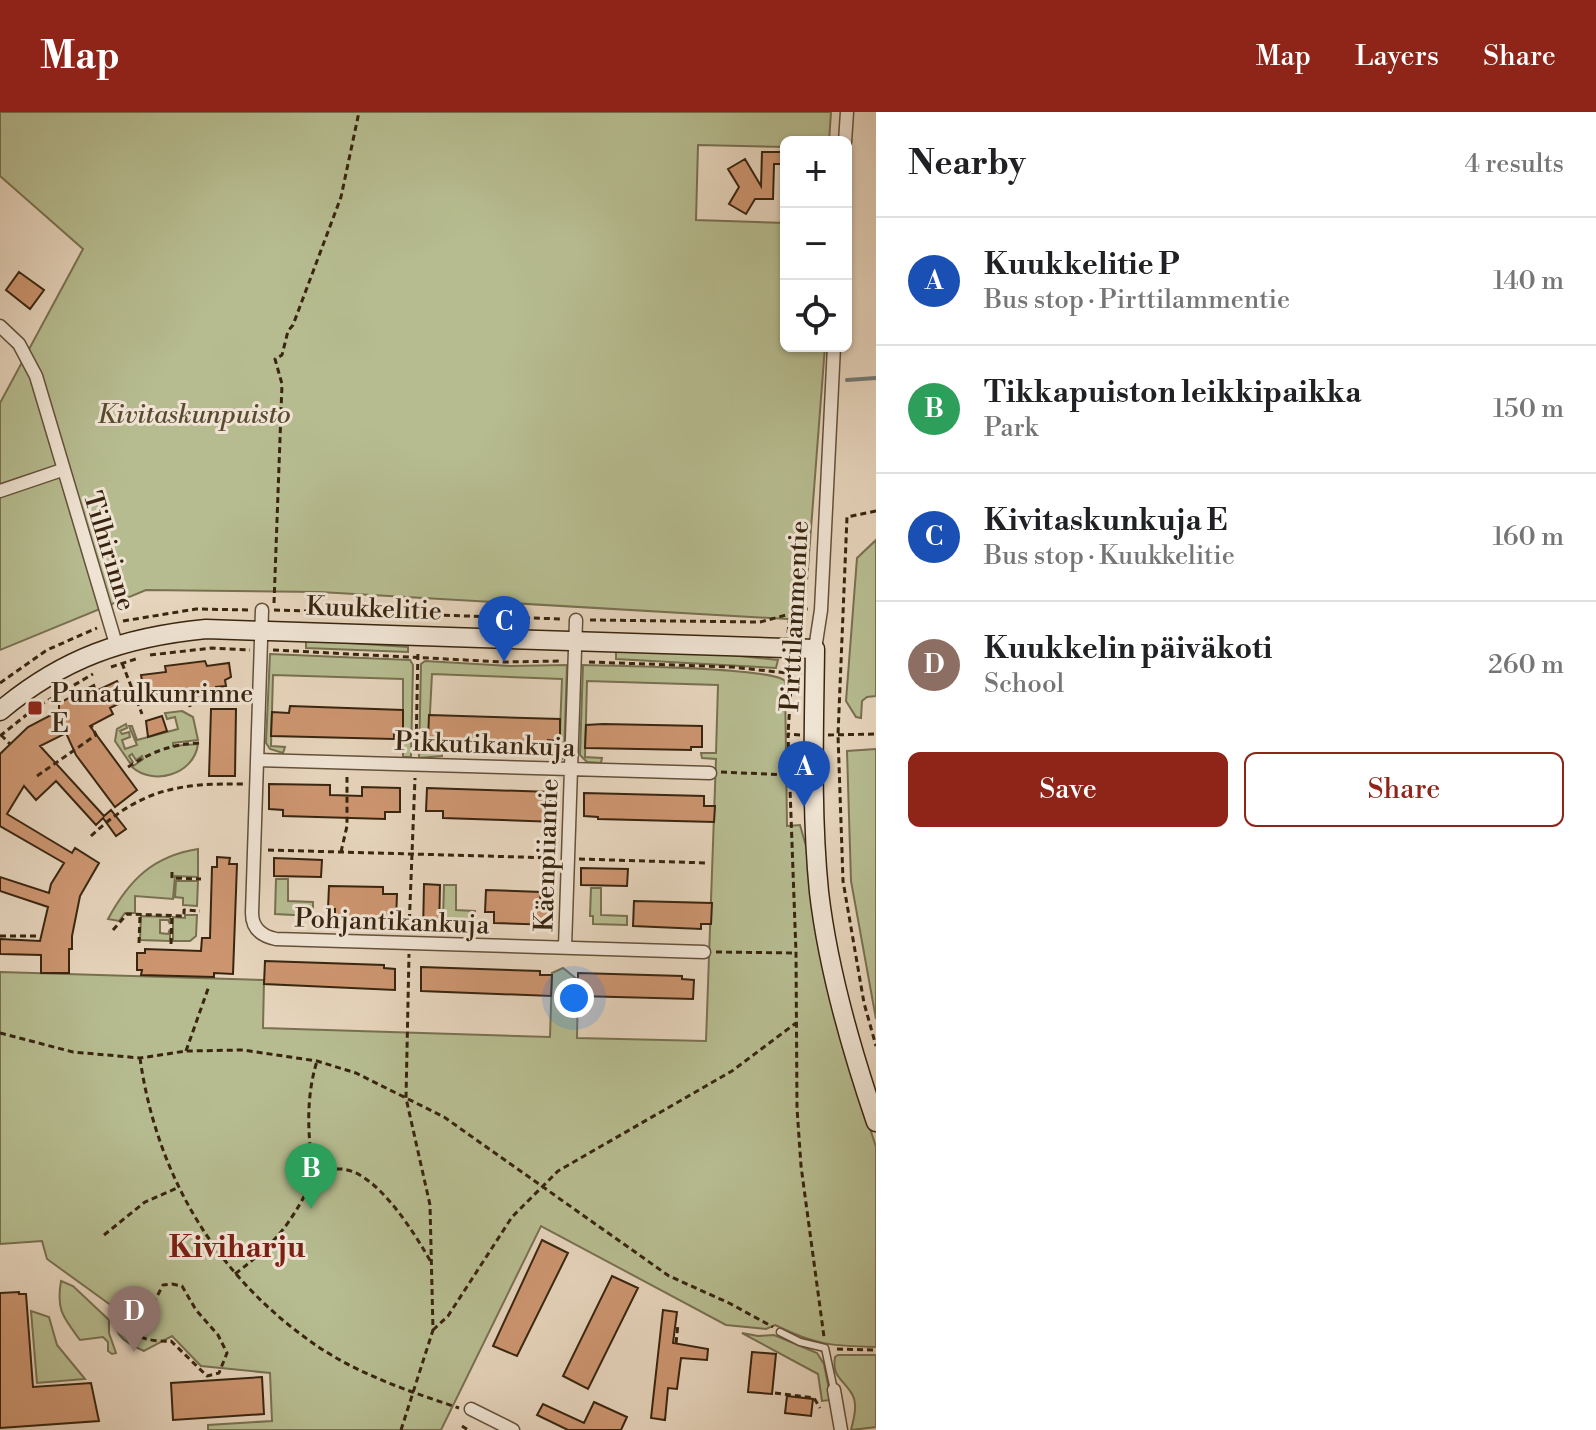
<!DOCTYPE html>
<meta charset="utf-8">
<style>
:root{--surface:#fff;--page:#f6f6f6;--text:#202124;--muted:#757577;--line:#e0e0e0;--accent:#8f2418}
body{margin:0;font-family:"Libre Bodoni",serif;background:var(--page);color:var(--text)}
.controls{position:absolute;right:24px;top:24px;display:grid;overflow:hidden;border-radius:12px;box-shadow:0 2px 6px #0004}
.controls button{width:72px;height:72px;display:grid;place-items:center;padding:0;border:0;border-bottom:2px solid var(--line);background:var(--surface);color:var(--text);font:40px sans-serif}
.you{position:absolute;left:574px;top:886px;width:28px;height:28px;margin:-20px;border:6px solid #fff;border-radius:50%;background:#1a73e8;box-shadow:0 0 0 12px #1a73e833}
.badge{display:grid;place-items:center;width:52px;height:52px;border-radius:50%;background:var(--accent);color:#fff;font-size:26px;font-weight:700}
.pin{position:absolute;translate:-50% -66px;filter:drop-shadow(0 2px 4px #0008)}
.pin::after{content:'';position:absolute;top:42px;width:28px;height:24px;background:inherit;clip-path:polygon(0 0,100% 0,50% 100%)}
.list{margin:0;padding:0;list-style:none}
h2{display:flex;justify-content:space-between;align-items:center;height:104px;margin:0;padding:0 32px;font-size:34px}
h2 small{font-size:26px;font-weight:400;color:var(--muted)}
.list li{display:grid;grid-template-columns:52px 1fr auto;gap:24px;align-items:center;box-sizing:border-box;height:128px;padding:0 32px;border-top:2px solid var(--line)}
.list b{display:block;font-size:30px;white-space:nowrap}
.list p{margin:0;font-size:26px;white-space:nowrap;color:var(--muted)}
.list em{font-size:26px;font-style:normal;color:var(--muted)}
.actions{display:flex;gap:16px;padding:24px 32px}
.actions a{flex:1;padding:18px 0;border:2px solid var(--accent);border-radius:12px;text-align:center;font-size:28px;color:var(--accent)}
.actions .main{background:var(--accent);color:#fff}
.icon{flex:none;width:44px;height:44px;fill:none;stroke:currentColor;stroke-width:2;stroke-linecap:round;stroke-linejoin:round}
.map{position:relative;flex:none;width:876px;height:1318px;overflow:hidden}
header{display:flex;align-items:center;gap:48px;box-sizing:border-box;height:112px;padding:0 40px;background:var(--accent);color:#fff}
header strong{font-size:38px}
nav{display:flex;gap:44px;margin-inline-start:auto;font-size:28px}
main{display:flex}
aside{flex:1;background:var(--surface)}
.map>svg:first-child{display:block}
.green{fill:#b6bc90;stroke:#787050;stroke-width:2}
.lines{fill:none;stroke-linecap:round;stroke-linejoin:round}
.stream{stroke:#747b77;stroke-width:4}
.building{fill:#cc9570;stroke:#39250f;stroke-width:2}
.lane-casing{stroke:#64513a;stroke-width:9}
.street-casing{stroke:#64513a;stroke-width:15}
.secondary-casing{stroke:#39250f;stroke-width:21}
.path{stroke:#39250f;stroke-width:3;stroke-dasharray:6 4;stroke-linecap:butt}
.lane{stroke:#efe3d3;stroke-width:6}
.street{stroke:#efe3d3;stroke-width:12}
.secondary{stroke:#efe3d3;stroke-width:18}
.poi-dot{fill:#8f2418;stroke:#efe3d3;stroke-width:3}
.labels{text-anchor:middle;stroke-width:6;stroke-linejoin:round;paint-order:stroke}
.park-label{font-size:26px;font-style:italic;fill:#584b2f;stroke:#efe3d3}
.street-label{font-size:26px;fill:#39250f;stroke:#efe3d3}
.poi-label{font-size:26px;fill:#39250f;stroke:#efe3d3;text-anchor:start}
.quarter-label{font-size:30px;font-weight:bold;fill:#7a1f14;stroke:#efe3d3}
</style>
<header>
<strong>Map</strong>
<nav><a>Map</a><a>Layers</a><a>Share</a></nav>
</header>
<main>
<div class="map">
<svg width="876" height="1318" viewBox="0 0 876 1318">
<rect width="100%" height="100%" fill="#e6d4bc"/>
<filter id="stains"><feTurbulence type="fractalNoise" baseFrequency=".0025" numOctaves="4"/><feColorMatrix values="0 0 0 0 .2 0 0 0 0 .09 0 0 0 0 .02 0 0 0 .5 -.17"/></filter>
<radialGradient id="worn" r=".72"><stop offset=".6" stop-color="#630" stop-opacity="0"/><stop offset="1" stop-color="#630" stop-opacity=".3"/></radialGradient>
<path class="green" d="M0,0H831L829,30H786V35L698,33L696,108L786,111V234H825L804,508L320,480L146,478L0,538V291L83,137L0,64Z
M876,428V584L867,585L862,589L861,606L856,605L846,589L857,446Z
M306,528L408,535V540L306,536Z
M616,538L720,542L778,548L776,556L616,547Z
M270,542L410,548L413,553L411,645H403V567L273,563L271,634L285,635L283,641L270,637L266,631Z
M425,549L510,554L567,553L564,645L561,648L559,645L562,567L432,562L428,639L442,640V644L419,646L421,552Z
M583,553C613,554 772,555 785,569L787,714L800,713L808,741L848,948L876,1035V1235C832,1234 815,1233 775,1213L766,1217L726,1213L541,1114L441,1318H208V1313L272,1309L270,1261L201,1254L172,1224L144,1239C119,1228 114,1222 112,1194L47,1147L42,1129L0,1132V860L264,868L263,916L550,925L552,861L563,856L578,868L577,926L706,929L716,647L702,646L701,641H716L718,573L587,569L585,645L602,646L601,651L587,650L580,643Z
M182,599L193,605L198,628L173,631V634L198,632C194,663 153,674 132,655L143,647L142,644L136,648L132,642L129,644L133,650L130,651L115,629L117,617L126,612L127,616L120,619L122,622L129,620L130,625L122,628L125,637L137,633L129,614H132L137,628L178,617L175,605L167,607L165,601Z
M876,637V907L851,769L847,639Z
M198,737V765L175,764L173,787L135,784V801H125L119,809L108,807C129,768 153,744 198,737Z
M276,767H288V789L313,790V804L275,802Z
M176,769H198L197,794L183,793V786L175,785Z
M444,773H456V798L475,799V808L443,807Z
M591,776H601V803L627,804V813L593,812V804H590Z
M185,803H197L196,824L190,829H173V805L185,806Z
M141,804L170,805V812L168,808H160V821L168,822L170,817V829L140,828Z
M61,1169L73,1174L109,1208V1221L116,1241L112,1242L108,1239V1230L103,1225L80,1228C63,1205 56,1198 61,1169Z
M31,1199L49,1205L57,1233L85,1267L37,1271Z
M742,1221L758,1224L774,1223L817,1241L824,1252L831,1288L822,1289L818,1262Z
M838,1243H876V1315L851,1318C854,1306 859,1290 850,1279C841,1266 832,1264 835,1245Z"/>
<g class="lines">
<path class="stream" d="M847,268L876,266"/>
</g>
<path class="building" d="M762,40H786V52H774L773,87H755L746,102L729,92L739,75L728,57L745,47L761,74Z
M19,160L44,178L30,197L6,178Z
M205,549L207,554L229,551L231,565L225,568L226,574L216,575V581L160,588V581L148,582L147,574H143L141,563L166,560L165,554Z
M117,569L122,580L115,583L120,591L110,596L113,602L90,614L137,678L115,695L76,643L66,621L40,634L104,704L111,698L126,717L116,724L103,706L96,713L56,669L36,688L24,674L7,702L72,741L75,736L99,751L80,784L72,824V837H69V861H41V843L0,842V827L40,829L48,795L0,779V765L49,781L51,772L64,751L0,714V642L28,615L59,599V591L94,573L96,579Z
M290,594L403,598V619H394V627L271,624L272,600L289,601Z
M211,597H236L235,664H209Z
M429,603L560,607V629L548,628V633L428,629Z
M162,604L167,619L148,625L146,609Z
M603,612L702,614V635H691V638L585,636L586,613Z
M269,672L330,673V683L362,684V675L400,676V700H385V707L283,704V698L269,697Z
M427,676L551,680L550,689H558L557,710L443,706V699H426Z
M584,681L704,684V694H715L714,710L598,707V705L584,704Z
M217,745L230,746L229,752H237L233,862L214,861V865L141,863L142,858H137V841H145V837L201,839L202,826H210L212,755H217Z
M274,746L322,748L321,765L274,764Z
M581,756L628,757L627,774L581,773Z
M424,772L440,773L439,820H423Z
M329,774L383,775V782H397L396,808L335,806V797H328Z
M486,778L541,780L540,787L554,788V813L494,811V800H485Z
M634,789L712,791L711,812H701V817L633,814Z
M265,849L384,853V856L395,857V878L264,872Z
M421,855L540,859V863H552L551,884L421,879Z
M578,861L682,864V867L694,868L693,887L578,884Z
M542,1128L568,1141L517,1244L493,1234Z
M612,1164L638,1176L588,1277L563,1264Z
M19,1180V1182H26L33,1275L91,1271L99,1309L0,1316V1181Z
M663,1198L677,1200L673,1231L708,1237L707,1248L681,1246L677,1277L668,1276L665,1308L651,1306Z
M752,1240L776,1242L772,1282L748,1280Z
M262,1265L264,1302L173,1308L171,1271Z
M787,1284L813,1287L811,1304L785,1301Z
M594,1290L627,1305L621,1318H568L537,1303L543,1292L584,1311Z"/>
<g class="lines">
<defs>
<path id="lane" d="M780,1220L800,1230L825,1236L834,1278"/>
<path id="street" d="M845,30L847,0
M0,214L19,232L36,264L116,532
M0,379L62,358
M262,498L252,801C252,816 261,824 276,827L704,840
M815,537L821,498L834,234
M257,648L710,661
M565,835L576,508
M834,1278L841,1318
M471,1297L513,1318"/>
<path id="secondary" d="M0,599C63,546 124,525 206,517L815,537C814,618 811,700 819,780C828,857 851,937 876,1010"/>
</defs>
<use href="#lane" class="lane-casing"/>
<use href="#street" class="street-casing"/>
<use href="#secondary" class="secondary-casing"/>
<path class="path" d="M876,399L847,405L838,623L843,769L864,891L876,934
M274,491L282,272L275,247L282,243L288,219L293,213L341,85L359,0
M274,498L563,507
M590,508L760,510L790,502L797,497H808
M123,509L196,497L251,498
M788,521L790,502
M273,538L504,550L561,549
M150,543L212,536L250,538
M589,550L732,555L787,561L791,575L788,622
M122,551L142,602
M111,555L139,546
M0,571L47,538L97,516
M188,584L190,595
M1,623L10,632
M800,623L788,622L796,841L797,996L801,1054L824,1225
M828,623L876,622
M0,624L35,596L93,562
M416,638L418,538
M128,655C151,640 172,632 199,631
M721,660L789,663
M37,664L96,623L91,613
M91,724C141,677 178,671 245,672
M268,738L556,746
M341,740L347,714V665
M579,747L708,751
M172,760V766L201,767
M113,818L127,802L184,804V798L200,799
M409,818L415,666
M0,824H37
M139,831L140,803
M171,832L172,804
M716,840L796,841
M0,921L73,940L140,946L186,939L243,938L317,949L356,961L444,1005L669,1164L729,1191L773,1215
M186,939L209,874
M140,946C156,1061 215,1162 310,1229C354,1261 408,1279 459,1296
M314,1066C308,1026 305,988 317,949
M104,1123L145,1090L177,1076
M235,1162C278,1129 289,1114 314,1066C320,1064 330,1058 337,1057C374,1054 415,1122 431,1150
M172,1172L182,1174L196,1198L218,1223L227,1241L219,1261L207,1264L171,1229C151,1230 120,1226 132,1199L153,1192L163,1173Z
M433,1218L448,1204L512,1105L558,1059L732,959L796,911
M676,1231L678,1212
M837,1237L876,1238
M775,1281L814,1286L820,1296
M462,1314L468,1318
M401,1318L433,1218L430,1093L406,986L409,842"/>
<use href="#lane" class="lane"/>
<use href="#street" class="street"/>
<use href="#secondary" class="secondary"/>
</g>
<rect class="poi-dot" x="27" y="588" width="16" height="16" rx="4"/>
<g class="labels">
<g class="park-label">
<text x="194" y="311">Kivitaskunpuisto</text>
</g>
<g class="street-label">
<text transform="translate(110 439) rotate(73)" y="9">Tilhirinne</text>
<text transform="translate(374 496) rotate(2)" y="9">Kuukkelitie</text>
<text transform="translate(794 504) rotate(-87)" y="9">Pirttilammentie</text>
<text transform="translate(485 632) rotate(2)" y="9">Pikkutikankuja</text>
<text transform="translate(546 743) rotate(-88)" y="9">Käenpiiantie</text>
<text transform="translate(392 809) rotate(2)" y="9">Pohjantikankuja</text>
</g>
<g class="poi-label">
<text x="51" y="590">Punatulkunrinne<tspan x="51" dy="30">E</tspan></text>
</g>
<g class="quarter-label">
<text x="237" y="1145">Kiviharju</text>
</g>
</g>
<rect width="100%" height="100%" filter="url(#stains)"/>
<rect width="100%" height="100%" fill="url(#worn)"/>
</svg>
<div class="controls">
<button>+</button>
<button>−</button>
<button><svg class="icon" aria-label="locate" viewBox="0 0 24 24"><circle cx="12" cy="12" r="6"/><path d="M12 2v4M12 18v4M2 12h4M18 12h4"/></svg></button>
</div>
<div class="you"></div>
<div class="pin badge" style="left:804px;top:695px;background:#1a4fb4">A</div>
<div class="pin badge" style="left:311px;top:1097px;background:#2e9e5b">B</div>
<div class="pin badge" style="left:504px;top:550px;background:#1a4fb4">C</div>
<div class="pin badge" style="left:134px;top:1240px;background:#8d6e63">D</div>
</div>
<aside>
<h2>Nearby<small>4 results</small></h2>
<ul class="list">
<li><span class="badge" style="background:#1a4fb4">A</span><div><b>Kuukkelitie P</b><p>Bus stop · Pirttilammentie</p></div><em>140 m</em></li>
<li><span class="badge" style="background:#2e9e5b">B</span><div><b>Tikkapuiston leikkipaikka</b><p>Park</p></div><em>150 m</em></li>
<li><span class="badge" style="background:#1a4fb4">C</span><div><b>Kivitaskunkuja E</b><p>Bus stop · Kuukkelitie</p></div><em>160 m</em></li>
<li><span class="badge" style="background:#8d6e63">D</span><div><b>Kuukkelin päiväkoti</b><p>School</p></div><em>260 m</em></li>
</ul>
<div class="actions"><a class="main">Save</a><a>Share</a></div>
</aside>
</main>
